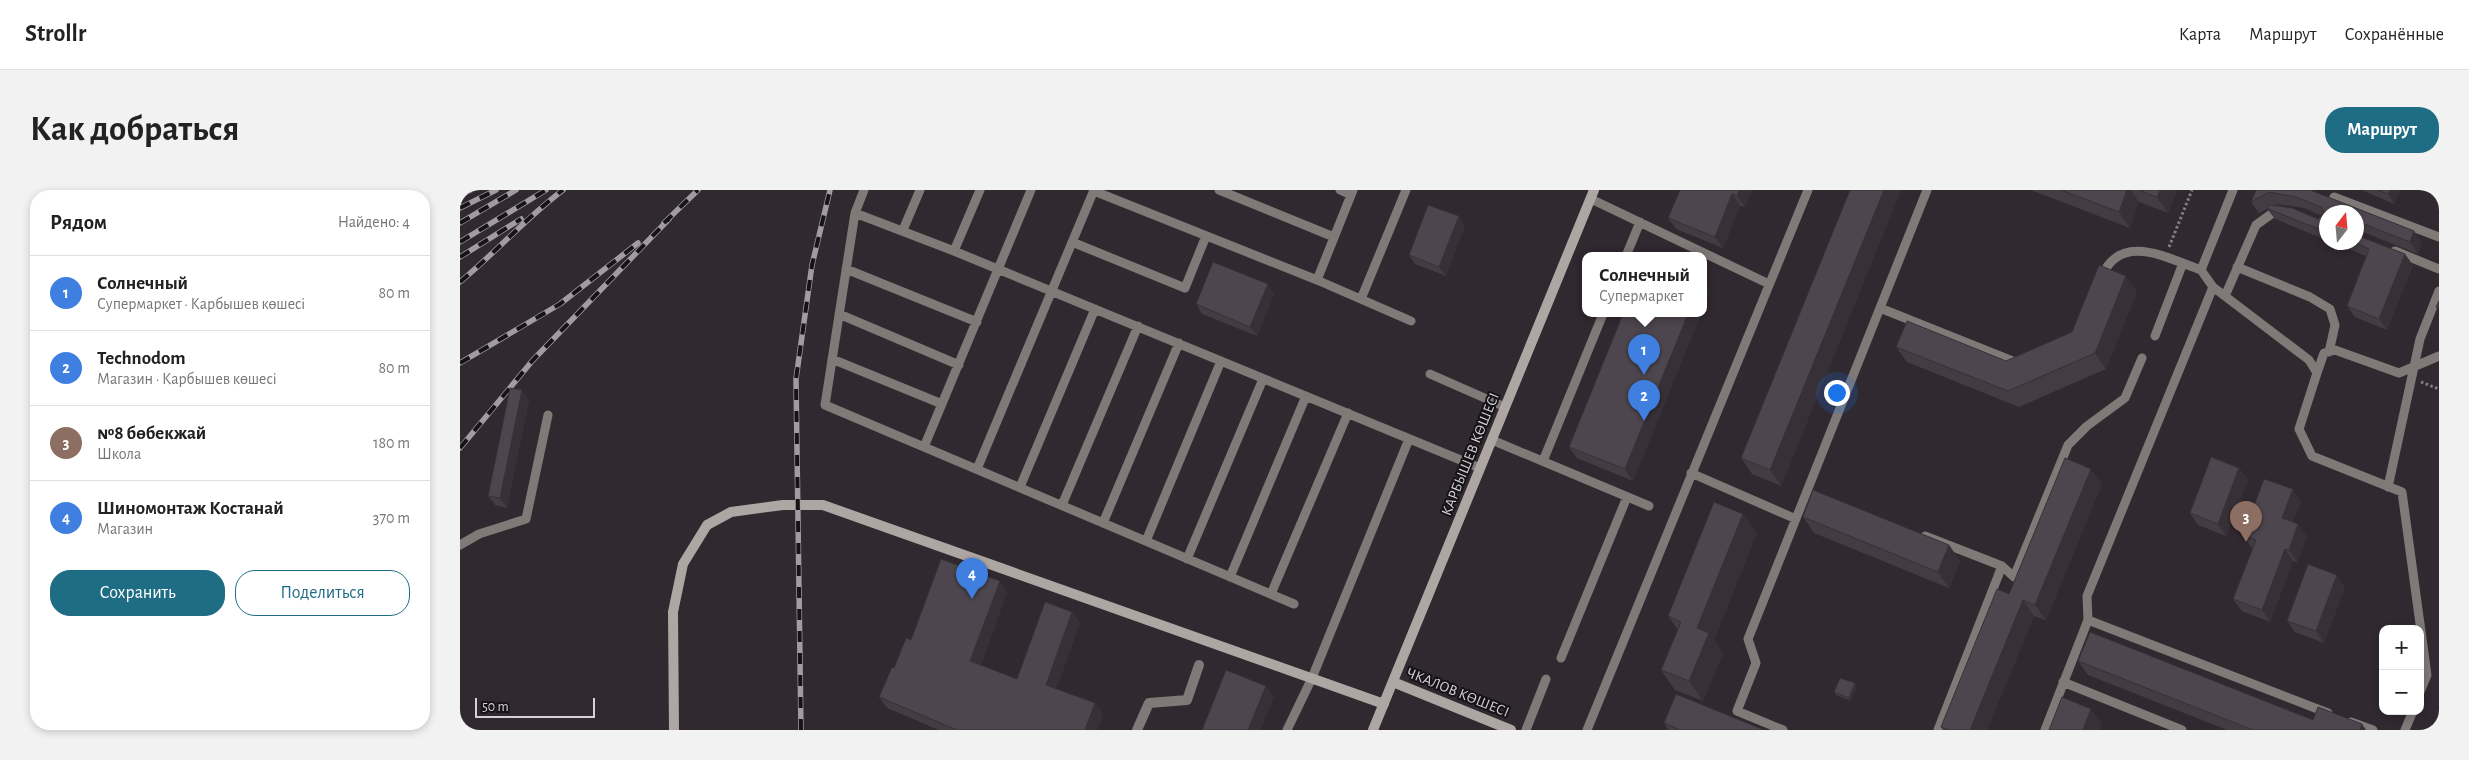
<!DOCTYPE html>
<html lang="ru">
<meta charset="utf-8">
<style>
:root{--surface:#fff;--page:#f2f2f2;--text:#222;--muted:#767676;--line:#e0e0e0;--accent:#1f6d84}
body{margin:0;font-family:"Alegreya Sans",sans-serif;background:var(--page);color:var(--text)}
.controls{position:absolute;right:15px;bottom:15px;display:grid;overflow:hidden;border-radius:10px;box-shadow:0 2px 8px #0003}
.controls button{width:45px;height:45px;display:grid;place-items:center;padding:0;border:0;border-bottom:1px solid var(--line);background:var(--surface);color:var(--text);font:25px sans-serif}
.compass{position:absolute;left:1859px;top:15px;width:45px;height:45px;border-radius:50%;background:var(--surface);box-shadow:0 2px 8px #0003;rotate:16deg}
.scale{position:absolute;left:15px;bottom:12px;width:120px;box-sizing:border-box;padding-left:5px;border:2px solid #d6d1d5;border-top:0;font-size:14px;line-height:18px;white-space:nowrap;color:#d6d1d5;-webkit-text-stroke:4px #161316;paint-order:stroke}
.you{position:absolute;left:1376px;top:202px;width:18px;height:18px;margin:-12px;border:4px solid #fff;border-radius:50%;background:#1a73e8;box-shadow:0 0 0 8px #1a73e833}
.badge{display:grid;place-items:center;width:32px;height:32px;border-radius:50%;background:var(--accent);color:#fff;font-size:16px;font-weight:700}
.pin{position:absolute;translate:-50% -41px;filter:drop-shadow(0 1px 2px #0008)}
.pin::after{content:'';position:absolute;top:26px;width:18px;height:15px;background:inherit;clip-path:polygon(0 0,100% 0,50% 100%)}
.popup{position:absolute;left:1122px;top:62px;width:125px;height:65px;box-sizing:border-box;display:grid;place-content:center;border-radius:10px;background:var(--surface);filter:drop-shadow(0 1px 4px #0005);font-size:16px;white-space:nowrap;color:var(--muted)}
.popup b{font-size:19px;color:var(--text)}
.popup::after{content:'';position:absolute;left:50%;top:100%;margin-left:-10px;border:10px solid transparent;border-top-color:var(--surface)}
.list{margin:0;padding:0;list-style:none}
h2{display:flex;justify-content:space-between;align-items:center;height:65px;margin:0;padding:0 20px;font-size:21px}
h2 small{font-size:16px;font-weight:400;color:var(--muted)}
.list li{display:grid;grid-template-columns:32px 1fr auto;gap:15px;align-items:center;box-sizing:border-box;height:75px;padding:0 20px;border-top:1px solid var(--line)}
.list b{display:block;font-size:19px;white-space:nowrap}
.list p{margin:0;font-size:16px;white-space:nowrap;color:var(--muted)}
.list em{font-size:16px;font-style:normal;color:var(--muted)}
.actions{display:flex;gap:10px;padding:15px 20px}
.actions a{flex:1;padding:11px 0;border:1px solid var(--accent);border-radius:20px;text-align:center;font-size:18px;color:var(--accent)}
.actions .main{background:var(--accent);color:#fff}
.map{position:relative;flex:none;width:1979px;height:540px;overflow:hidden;border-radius:20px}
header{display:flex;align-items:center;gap:30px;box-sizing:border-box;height:70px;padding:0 25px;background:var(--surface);border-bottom:1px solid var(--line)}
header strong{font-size:24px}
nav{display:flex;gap:28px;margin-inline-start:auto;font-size:18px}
.intro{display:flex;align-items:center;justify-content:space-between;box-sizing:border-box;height:120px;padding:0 30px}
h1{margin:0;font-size:35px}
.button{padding:12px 22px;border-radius:20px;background:var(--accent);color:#fff;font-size:18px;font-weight:700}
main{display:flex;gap:30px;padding:0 30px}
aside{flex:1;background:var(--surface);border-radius:20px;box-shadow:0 2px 8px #0003}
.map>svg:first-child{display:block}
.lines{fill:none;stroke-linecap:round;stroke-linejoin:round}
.path{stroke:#847e84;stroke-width:3;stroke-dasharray:2.5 2.5;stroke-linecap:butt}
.lane{stroke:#7f7a77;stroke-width:9}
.street{stroke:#7f7a77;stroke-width:10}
.secondary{stroke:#aea6a2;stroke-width:10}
.rail-casing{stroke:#a29ca1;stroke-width:5.5}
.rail{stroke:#161316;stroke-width:4;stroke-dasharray:11;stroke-linecap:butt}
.wall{fill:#433c43;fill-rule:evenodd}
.shaded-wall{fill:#373137}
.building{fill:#4e464e;stroke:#373137}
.labels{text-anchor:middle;stroke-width:4;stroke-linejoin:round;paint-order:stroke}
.street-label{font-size:15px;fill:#d6d1d5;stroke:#161316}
</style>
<header>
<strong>Strollr</strong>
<nav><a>Карта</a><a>Маршрут</a><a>Сохранённые</a></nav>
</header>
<div class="intro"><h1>Как добраться</h1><a class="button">Маршрут</a></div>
<main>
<aside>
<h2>Рядом<small>Найдено: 4</small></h2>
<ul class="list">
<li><span class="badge" style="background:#3f7fe0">1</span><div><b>Солнечный</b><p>Супермаркет · Карбышев көшесі</p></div><em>80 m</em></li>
<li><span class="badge" style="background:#3f7fe0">2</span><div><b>Technodom</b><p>Магазин · Карбышев көшесі</p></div><em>80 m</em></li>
<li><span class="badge" style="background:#8d6e63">3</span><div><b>№8 бөбекжай</b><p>Школа</p></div><em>180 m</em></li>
<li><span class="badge" style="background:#3f7fe0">4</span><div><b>Шиномонтаж Костанай</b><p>Магазин</p></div><em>370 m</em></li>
</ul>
<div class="actions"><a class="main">Сохранить</a><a>Поделиться</a></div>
</aside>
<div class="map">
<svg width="1979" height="540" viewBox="0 0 1979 540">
<rect width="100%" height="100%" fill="#302930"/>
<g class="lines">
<path class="path" d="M1709,57L1732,0
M1961,192L1979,199"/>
<path class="lane" d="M404,0L395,23L365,215L834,414
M759,0L874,47
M880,0L891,5
M1773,0L1741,80L1753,97L1849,170L1857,183L1839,239L1852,266L1942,302L1967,485L1960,502
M634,1L857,90L951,131
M1874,7L1979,47
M1131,9L1309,94
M395,23L494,61L1020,278
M443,40L460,0
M612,52L725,98L746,46
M494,61L520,0
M1935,61L1979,79
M1166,66L1180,32
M1777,77L1850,107L1870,119L1875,135L1869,162
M386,79L517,132
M1641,88C1660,41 1707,68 1741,80
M857,90L893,0
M1765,106L1796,35L1817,20L1821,21
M901,109L946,0
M1420,118L1555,172L1559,170
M379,124L499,175
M1695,146L1723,73
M372,169L482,214
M1857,183L1864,163L1875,160L1939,183L1979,166
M970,184L1045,217
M1032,250L1189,316
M464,257L571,0
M1083,271L1143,124
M517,279L634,0
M1231,283L1336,329
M560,297L635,119
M1928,297L1960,149L1979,101
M602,315L678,136
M643,333L719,153
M1465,346L1542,376L1554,387L1608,255L1627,236L1665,208L1682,168
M686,351L761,171
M0,355L19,344L66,329L88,225
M727,369L803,189
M770,387L846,206
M811,404L888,223
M1628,430L1868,523
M1101,468L1167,307
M1603,492L1722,540
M1891,532L1913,540
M827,540L852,488L949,249
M1066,540L1086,489
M1127,540L1348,0
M1323,540L1277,521L1296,473L1288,449L1467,0
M1478,540L1542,376
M1585,540L1628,430L1627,406L1753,97
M1945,540L1953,521"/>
<path class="street" d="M677,540L689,513L727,510L739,475"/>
<path class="secondary" d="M933,492L1051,540
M214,540L213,422L223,374L247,335L271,322L323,315H363L924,514
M913,540L1134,0"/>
<defs>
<path id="rail" d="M0,4L11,0
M0,18L36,0
M0,33L56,0
M204,33L238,0
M0,52L86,0
M0,67L61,29
M0,92C36,62 66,28 103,0
M0,173L100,114L178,53
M0,258L73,170L209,29
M341,540L336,189L352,75L370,0"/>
</defs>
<use href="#rail" class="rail-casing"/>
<use href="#rail" class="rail"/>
</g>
<path class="wall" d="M1220,0H1292L1285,17L1280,16L1263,58L1216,39L1208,28Z
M1390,0H1441L1321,296L1292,284L1281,268Z
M1571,0H1717L1708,23L1679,12L1670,38Z
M1796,0H1850L1954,41L1962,53L1958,64L1898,40L1896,41V22H1866V50L1815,29L1807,19L1799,23L1791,12ZM1817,14L1844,18L1862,26L1858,29L1814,16Z
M1902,0H1940L1934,14Z
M1005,36L986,86L955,74L949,65Z
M1873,52H1896L1953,75L1927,140L1895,127L1887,116L1906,66Z
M1677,102L1646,179L1559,217L1447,172L1436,157L1546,171L1612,142Z
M814,104L797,146L742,124L736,114Z
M1163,124H1241L1173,291L1117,268L1109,257Z
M62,200L69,210L47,318L35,315L28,306Z
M1779,278L1788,290L1766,346L1738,335L1730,323Z
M1642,294L1586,430L1574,426L1527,540H1483L1481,537L1549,404Z
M1841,311L1833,332L1847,346L1837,372L1833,371L1810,432L1782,421L1773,409L1793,357H1791L1783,345Z
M1343,327L1489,355L1500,371L1489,398L1354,343Z
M1297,343L1254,450L1263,463L1243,511L1215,500L1201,480L1218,440L1208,426Z
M1885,397L1864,453L1835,442L1827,431Z
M547,402L521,475L557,489L612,422L620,433L596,499L635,513L643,524L637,540H479L427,518L419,507L451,450Z
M1618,471L1853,530L1906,540H1767L1628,485Z
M1395,493L1397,497L1391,511L1376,505L1374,502Z
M1204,533L1304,540H1208Z"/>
<path class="shaded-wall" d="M1279,0H1292L1285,17L1277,6Z
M1424,0H1441L1321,296L1310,280Z
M1667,0H1671L1679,12L1670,38L1659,22Z
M1700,0H1717L1708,23L1697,7Z
M1930,0H1940L1934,14L1928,4Z
M1272,4L1280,16L1263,58L1255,47Z
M999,26L1005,36L986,86L979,77Z
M1954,41L1962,53L1958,64L1950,52Z
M1945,64L1953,75L1927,140L1919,129Z
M1666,86L1677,102L1646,179L1635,163Z
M1243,91L1250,101L1243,120Z
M808,94L814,104L797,146L790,137Z
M1228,124H1241L1173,291L1165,279Z
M62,200L69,210L47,318L40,308Z
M1779,278L1788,290L1766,346L1758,334Z
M1631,279L1642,294L1586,430L1575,415Z
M1833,299L1841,311L1830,340L1822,328Z
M1283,324L1297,343L1254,450L1263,463L1243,511L1229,491L1237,438Z
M1838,334L1847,346L1837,372L1829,360Z
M1489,355L1500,371L1489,398L1478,382Z
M1825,359L1833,371L1810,432L1802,420Z
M1877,385L1885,397L1864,453L1856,441Z
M540,391L547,402L518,482L510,471Z
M1563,410L1574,426L1527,540H1510Z
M612,422L620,433L594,506L586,495Z
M1395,493L1397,497L1391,511L1389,508Z
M806,496L814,507L801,540H788Z
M635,513L643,524L637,540H625Z
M1631,519L1642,534L1640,540H1623Z
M1902,534L1906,540H1900Z"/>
<path class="building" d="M1220,0H1279L1277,6L1272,4L1255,47L1208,28Z
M1390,0H1424L1310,280L1281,268Z
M1601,0H1667L1659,22Z
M1679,0H1700L1697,7Z
M1796,0H1850L1954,41L1950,52L1896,31V22H1866V42L1806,18L1810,15L1832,18L1858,29L1863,25L1864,21L1861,17L1836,7L1809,2L1791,12Z
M1917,0H1930L1928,4Z
M968,15L999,26L979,77L949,65Z
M1896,45L1945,64L1919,129L1887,116L1909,59L1894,52H1896Z
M753,72L808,94L790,137L736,114Z
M1639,75L1666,86L1635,163L1548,201L1436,157L1447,131L1546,171L1612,142Z
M1979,111V118L1976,117Z
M1163,124H1228L1165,279L1109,257Z
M50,198L62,200L40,308L28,306Z
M1751,267L1779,278L1758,334L1730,323Z
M1605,268L1631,279L1575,415L1563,410L1510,540H1489L1481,537L1537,399L1549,404Z
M1804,289L1833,299L1822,328L1838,334L1829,360L1825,359L1802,420L1773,409L1796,350L1783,345Z
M1353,300L1489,355L1478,382L1343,327Z
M1254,312L1283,324L1237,438L1249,443L1229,491L1201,480L1221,432L1208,426Z
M481,369L540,391L510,471L557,489L585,412L612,422L586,495L635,513L625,540H497L419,507L432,477L434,478L446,448L451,450Z
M1848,374L1877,385L1856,441L1827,431Z
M1630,442L1853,530L1858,517L1902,534L1900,540H1793L1618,471Z
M766,480L806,496L788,540H742Z
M1380,488L1395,493L1389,508L1374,502Z
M1216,504L1304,540H1220L1204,533Z
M1602,507L1631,519L1623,540H1589Z"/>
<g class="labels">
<g class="street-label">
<text transform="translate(1010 264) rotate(-68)" y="5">КАРБЫШЕВ КӨШЕСІ</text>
<text transform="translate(998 502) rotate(22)" y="5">ЧКАЛОВ КӨШЕСІ</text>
</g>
</g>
</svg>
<div class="controls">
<button>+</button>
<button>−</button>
</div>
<svg class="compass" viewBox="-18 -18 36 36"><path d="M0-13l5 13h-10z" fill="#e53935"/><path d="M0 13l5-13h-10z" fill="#767676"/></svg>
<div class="scale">50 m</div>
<div class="you"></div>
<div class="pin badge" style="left:1184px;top:185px;background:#3f7fe0">1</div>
<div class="popup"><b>Солнечный</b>Супермаркет</div>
<div class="pin badge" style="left:1184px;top:231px;background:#3f7fe0">2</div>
<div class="pin badge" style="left:1786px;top:352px;background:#8d6e63">3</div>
<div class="pin badge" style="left:512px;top:409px;background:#3f7fe0">4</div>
</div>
</main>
